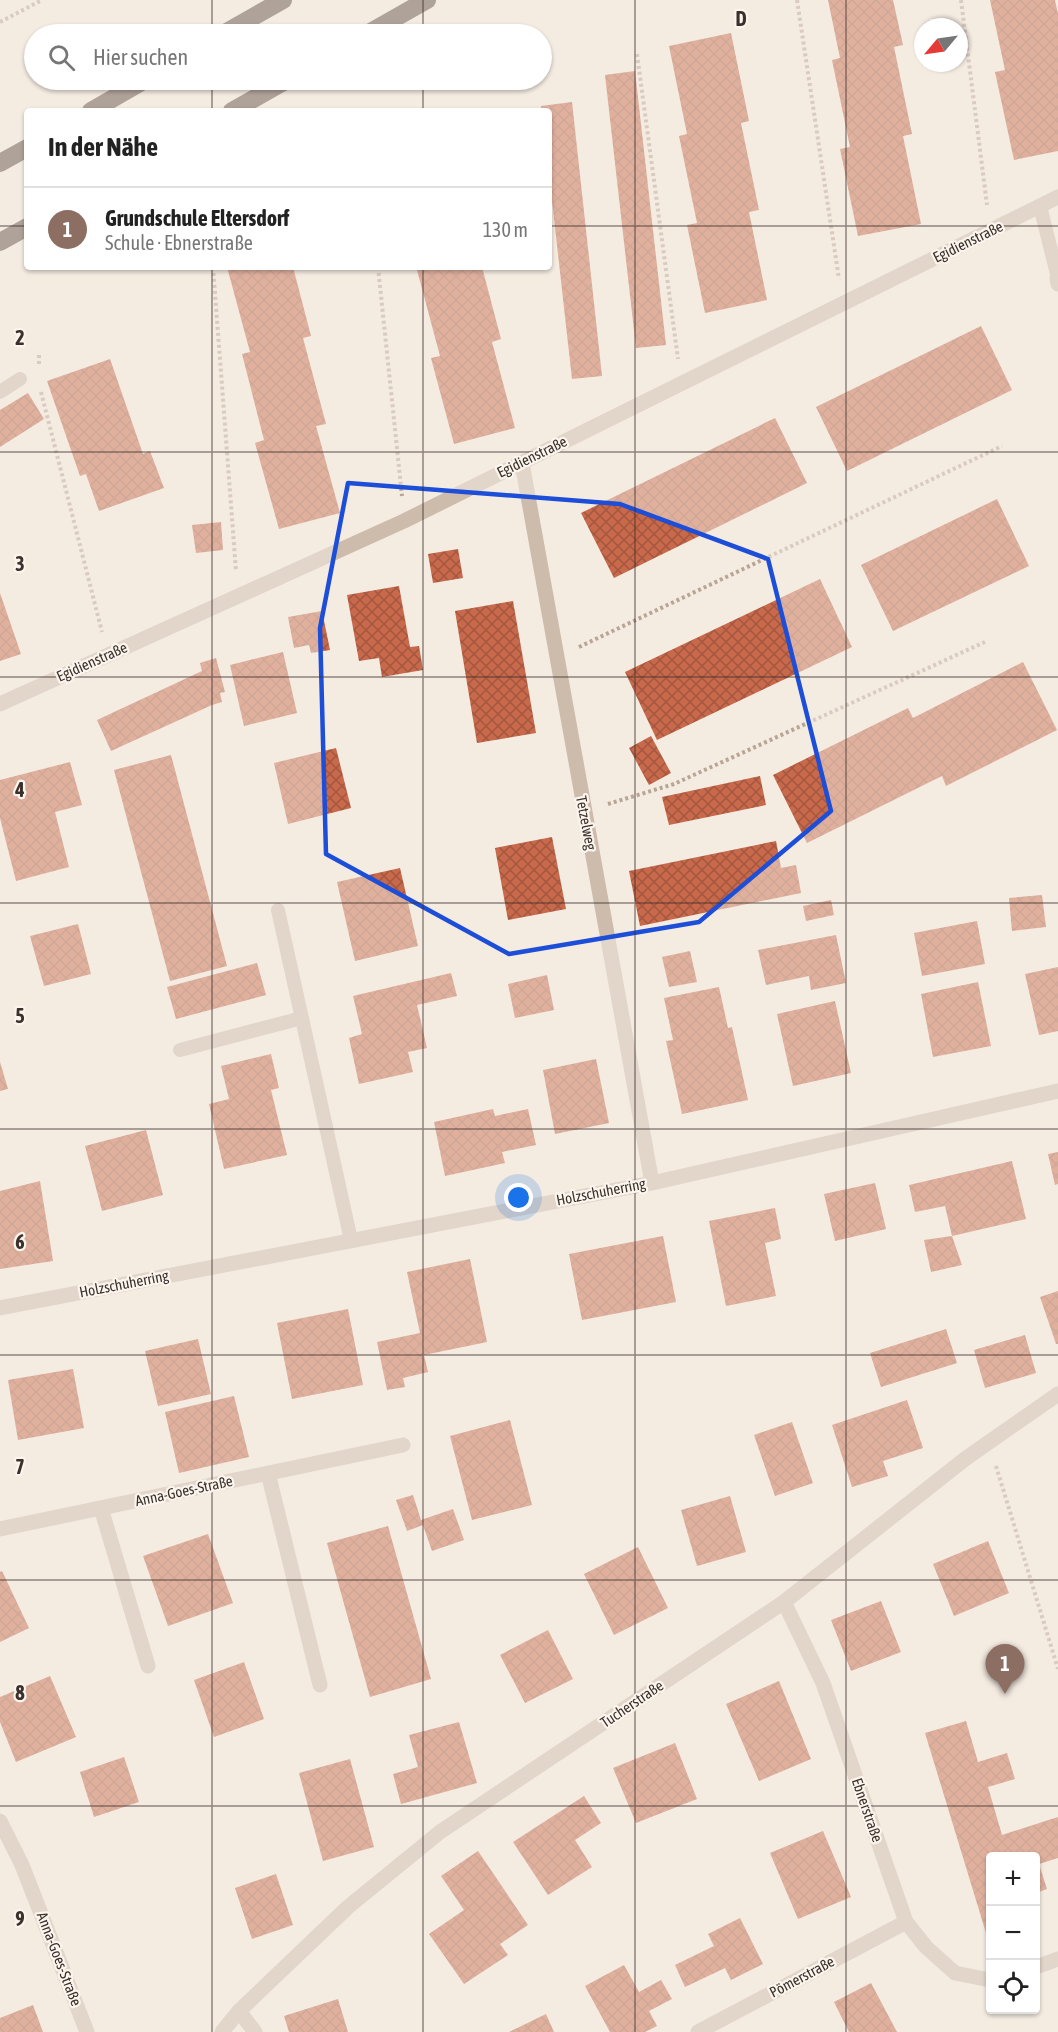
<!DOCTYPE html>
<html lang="de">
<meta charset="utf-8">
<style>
:root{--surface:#fff;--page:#f2f2f2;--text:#222;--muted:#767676;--line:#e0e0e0;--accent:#1f5a5e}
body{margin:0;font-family:"Asap Condensed",sans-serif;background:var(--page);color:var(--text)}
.controls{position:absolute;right:18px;bottom:18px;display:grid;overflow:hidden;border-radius:6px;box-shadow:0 2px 4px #0004}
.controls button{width:54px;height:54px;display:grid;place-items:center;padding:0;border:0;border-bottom:2px solid var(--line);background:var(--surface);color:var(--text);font:30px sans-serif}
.compass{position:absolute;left:914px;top:18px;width:54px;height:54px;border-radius:50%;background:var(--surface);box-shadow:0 2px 4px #0004;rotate:241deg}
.you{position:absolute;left:519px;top:1198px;width:21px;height:21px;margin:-15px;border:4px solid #fff;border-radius:50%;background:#1a73e8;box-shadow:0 0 0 9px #1a73e833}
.badge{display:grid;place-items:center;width:39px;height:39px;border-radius:50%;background:var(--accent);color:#fff;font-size:20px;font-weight:700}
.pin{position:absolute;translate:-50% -50px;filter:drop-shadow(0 2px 3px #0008)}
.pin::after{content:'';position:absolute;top:32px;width:21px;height:18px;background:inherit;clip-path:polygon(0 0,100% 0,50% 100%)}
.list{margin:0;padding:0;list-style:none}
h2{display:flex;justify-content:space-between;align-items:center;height:78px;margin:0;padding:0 24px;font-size:26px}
h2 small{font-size:20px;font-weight:400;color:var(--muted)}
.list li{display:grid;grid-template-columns:39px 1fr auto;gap:18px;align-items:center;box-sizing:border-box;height:84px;padding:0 24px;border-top:2px solid var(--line)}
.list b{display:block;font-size:22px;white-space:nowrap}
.list p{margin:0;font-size:20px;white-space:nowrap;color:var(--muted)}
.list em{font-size:20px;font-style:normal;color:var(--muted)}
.icon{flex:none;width:33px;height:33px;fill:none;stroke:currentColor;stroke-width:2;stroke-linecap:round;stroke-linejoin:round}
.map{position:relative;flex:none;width:1058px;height:2032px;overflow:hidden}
.search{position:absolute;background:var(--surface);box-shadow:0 2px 4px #0004;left:24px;top:24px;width:528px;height:66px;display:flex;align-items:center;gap:15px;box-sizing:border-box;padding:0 21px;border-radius:33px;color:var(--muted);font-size:22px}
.panel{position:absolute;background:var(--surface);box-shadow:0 2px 4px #0004;left:24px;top:108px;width:528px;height:162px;border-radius:6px}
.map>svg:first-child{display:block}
.building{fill:url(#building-cross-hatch)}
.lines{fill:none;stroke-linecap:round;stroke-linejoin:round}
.path{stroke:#b9a596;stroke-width:4;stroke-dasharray:3 3;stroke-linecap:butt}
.service{stroke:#cdbbac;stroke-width:14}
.pedestrian{stroke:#cdbbac;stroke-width:15}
.minor{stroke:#cdbbac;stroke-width:15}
.motorway{stroke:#5c4a42;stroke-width:18}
.marked{fill:none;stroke:#1d4ed8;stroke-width:4.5;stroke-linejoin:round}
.grid{fill:none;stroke:#3b302b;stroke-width:1.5;stroke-opacity:0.55}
.labels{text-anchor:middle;stroke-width:4.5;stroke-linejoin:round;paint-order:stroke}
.street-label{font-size:15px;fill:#3b302b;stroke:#fbf5ee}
.grid-label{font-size:20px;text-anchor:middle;font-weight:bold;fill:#3b302b;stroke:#fbf5ee;stroke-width:4.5;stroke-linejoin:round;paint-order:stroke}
</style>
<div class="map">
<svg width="1058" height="2032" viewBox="0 0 1058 2032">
<defs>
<pattern id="building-cross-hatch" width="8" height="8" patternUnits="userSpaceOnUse" patternTransform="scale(1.5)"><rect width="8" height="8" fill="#c8694b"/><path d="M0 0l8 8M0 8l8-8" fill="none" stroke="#a4573f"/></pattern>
</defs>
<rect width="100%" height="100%" fill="#f4ebe1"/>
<path class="building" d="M828,0H893L903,45L894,47L912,134L903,136L921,224L858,236L840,149L850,147L832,60L840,58Z
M990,0H1055L1058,14V151L1014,160L995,72L1005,70Z
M731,33L749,121L741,123L759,210L749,212L767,300L705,313L687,225L697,223L679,136L687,134L669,46Z
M635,71L666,345L636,348L605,75Z
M572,102L602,376L572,379L549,174V111H542L541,106Z
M227,267H293L311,336L303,338L326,424L316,426L340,513L279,529L255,443L264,440L242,354L250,352Z
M426,267H482L501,339L492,342L515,428L454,444L431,358L440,356L417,270Z
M981,326L1012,390L847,471L816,407Z
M110,359L143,454L150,451L164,488L99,511L86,474L80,476L47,381Z
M28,393L44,419L0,447V410Z
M775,418L807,483L614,578L581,513Z
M997,499L1029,566L893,631L861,565Z
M221,522L223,550L196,553L192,525Z
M458,549L463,578L433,583L428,554Z
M820,579L852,647L657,740L625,672Z
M399,586L410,647L419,646L423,670L382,677L379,658L359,661L347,595Z
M0,593L21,654L0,661Z
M513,601L536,733L477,743L455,611Z
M322,611L330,650L311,653L309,645L294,648L288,617Z
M283,652L297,713L244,726L230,665Z
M216,658L225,692L220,693L222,702L212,705L111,751L97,720L202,671L200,663Z
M1023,662L1057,730L946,786L942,776L807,843L773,775L908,708L913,718Z
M651,736L671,773L649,785L629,748Z
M336,748L351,808L288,824L274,763Z
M171,755L227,966L170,981L114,770Z
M70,762L82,805L55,812L69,867L16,881L0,818V780Z
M760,776L766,805L669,825L662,797Z
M552,837L566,909L508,920L495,848Z
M776,841L781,868L796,865L801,893L640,926L629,871Z
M400,868L418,946L355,961L337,882Z
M1042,895L1046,927L1012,931L1009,898Z
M831,900L834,915L806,921L803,906Z
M977,921L985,964L922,976L914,933Z
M78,924L91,974L44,986L30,936Z
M836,935L846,983L811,990L809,976L766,985L758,950Z
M690,951L697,982L669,987L662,957Z
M257,963L266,995L176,1019L167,987Z
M1058,967V1031L1039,1035L1025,974Z
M451,973L457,996L417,1005L427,1048L408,1052L413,1072L359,1084L349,1038L362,1034L353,996Z
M547,975L554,1010L515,1018L508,984Z
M978,982L991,1046L933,1057L921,994Z
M719,987L728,1028L732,1027L748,1100L682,1114L666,1041L673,1040L664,998Z
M835,1001L851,1073L793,1086L777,1014Z
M271,1054L279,1088L271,1090L287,1155L224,1169L209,1104L229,1099L221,1066Z
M596,1059L609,1123L555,1134L543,1070Z
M0,1062L8,1089L0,1091Z
M493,1109L495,1116L528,1109L536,1145L502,1152L505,1163L445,1176L434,1122Z
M146,1130L163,1195L102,1211L85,1146Z
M1058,1152V1184L1055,1185L1048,1154Z
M1012,1161L1026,1219L952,1236L945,1206L915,1212L909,1185Z
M40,1181L53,1261L0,1269V1191Z
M875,1183L886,1229L835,1241L824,1194Z
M775,1208L781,1239L765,1243L776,1296L726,1306L709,1221Z
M663,1236L676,1302L582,1320L569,1254Z
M952,1236L962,1265L931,1272L924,1240Z
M470,1259L487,1342L424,1355L428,1372L403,1378L405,1387L387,1390L377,1342L420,1333L407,1272Z
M1058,1291V1344H1056L1040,1297Z
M348,1309L363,1385L292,1399L277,1323Z
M946,1329L957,1363L881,1387L870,1353Z
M1025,1335L1036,1373L985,1388L974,1350Z
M198,1339L211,1394L158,1406L145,1351Z
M73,1369L84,1428L18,1440L8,1380Z
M234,1396L249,1457L179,1473L165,1412Z
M907,1400L923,1448L883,1461L888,1476L852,1487L832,1425Z
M510,1420L532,1505L472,1520L450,1436Z
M792,1422L813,1483L775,1496L754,1435Z
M413,1495L421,1520L453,1509L464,1540L432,1551L423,1525L407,1531L396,1500Z
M730,1496L746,1552L697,1566L681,1510Z
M388,1526L431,1679L370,1697L327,1543Z
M208,1534L233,1603L168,1626L143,1556Z
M988,1541L1009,1593L954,1616L933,1564Z
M638,1547L668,1608L614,1635L584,1574Z
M2,1571L29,1628L0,1642V1572Z
M881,1601L901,1652L851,1671L831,1620Z
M548,1630L573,1679L525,1703L500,1655Z
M244,1662L264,1719L214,1737L194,1680Z
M50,1676L76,1737L16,1762L0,1722V1697Z
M779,1681L811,1759L759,1781L726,1704Z
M966,1721L978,1762L1007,1753L1015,1779L988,1787L1002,1835L1058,1817V1858L1039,1864L1047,1889L1036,1893V1856L990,1857V1946L925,1733Z
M459,1722L477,1783L401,1804L393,1774L418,1767L409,1735Z
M675,1743L697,1799L636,1823L613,1768Z
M124,1757L139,1802L94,1817L80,1772Z
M350,1759L374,1847L323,1861L299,1773Z
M584,1796L601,1823L575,1840L592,1867L548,1895L513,1842Z
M823,1831L851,1897L798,1919L770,1853Z
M478,1851L528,1925L500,1944L508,1955L464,1984L429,1934L464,1910L441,1876Z
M276,1874L293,1925L252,1939L235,1888Z
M740,1918L763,1964L731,1980L725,1968L685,1987L675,1965L714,1946L708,1934Z
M624,1965L639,1992L661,1980L672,1999L649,2011L657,2026L645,2032H610L585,1986Z
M871,1983L897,2032H849L834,2002Z
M338,1999L348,2032H289L284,2016Z
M33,2005L43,2032H0V2018Z
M546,2014L554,2032H509Z"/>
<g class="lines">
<path class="path" d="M797,0L839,279
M961,0L987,205
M0,22L42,0
M637,54L678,359
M213,267L236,571
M378,267L402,496
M39,364V353
M41,392L102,632
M579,647L1002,446
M608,804L674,784L985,642
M996,1466L1058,1669"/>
<path class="service" d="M1040,206L1058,278
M0,392L20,379
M278,910L351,1240
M180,1050L302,1018"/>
<path class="pedestrian" d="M1057,278L1058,284"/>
<path class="minor" d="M522,463L652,1183
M0,704L404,521L1058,197
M0,1308L652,1183L1058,1091
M268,1473L320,1685
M101,1508L148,1666
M0,1529L403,1445
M784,1602L823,1683L906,1922L926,1947L955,1973L990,1980
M0,1821L22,1865L87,2032
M1036,1967L1058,1959
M239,2011L255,2032
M222,2032L239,2011L348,1907L440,1832L784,1602L965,1459L1058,1394
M698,2032L906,1922"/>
<path class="motorway" d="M223,34L283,0
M367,34L427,0
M91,111L145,80
M232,111L287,80
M0,163L27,148
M0,242L27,227"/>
</g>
<path d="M0 0H1058V2032H0ZM348,483L620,504L768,559L831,811L699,922L509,954L326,854L320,628Z" fill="#f4ebe1" fill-opacity=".55" fill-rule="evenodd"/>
<path class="marked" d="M348,483L620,504L768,559L831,811L699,922L509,954L326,854L320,628Z"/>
<path class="grid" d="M212,0V34M423,0V34M635,0V2032M846,0V2032M212,80V111M423,80V111M0,226H27M549,226H1058M212,267V2032M423,267V2032M0,452H1058M0,677H1058M0,903H1058M0,1129H1058M0,1355H1058M0,1580H1058M0,1806H1058"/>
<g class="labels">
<g class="street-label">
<text transform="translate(968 242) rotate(-26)" y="5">Egidienstraße</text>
<text transform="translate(532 457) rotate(-26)" y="5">Egidienstraße</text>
<text transform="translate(92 662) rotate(-24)" y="5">Egidienstraße</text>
<text transform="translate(586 823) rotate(79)" y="5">Tetzelweg</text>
<text transform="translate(601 1192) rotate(-11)" y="5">Holzschuherring</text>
<text transform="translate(124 1284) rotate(-11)" y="5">Holzschuherring</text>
<text transform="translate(184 1491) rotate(-12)" y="5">Anna-Goes-Straße</text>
<text transform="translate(632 1704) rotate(-34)" y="5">Tucherstraße</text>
<text transform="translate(867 1810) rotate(71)" y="5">Ebnerstraße</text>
<text transform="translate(59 1959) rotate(69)" y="5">Anna-Goes-Straße</text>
<text transform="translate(802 1977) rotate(-28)" y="5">Pömerstraße</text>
</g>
</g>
<g class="grid-label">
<text x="741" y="26">D</text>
<text x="20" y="345">2</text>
<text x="20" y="571">3</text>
<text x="20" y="797">4</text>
<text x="20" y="1023">5</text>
<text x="20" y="1249">6</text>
<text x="20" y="1474">7</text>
<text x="20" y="1700">8</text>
<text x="20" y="1926">9</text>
</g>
</svg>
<div class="controls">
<button>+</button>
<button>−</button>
<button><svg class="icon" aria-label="locate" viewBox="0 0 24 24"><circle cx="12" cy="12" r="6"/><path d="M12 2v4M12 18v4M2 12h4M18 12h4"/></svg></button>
</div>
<svg class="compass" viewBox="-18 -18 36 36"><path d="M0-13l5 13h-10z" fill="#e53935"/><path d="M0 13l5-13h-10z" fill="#767676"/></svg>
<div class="you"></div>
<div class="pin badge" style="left:1005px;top:1694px;background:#8d6e63">1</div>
<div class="search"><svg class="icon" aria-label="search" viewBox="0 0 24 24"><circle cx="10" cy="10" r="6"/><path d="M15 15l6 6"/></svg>Hier suchen</div>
<section class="panel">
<h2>In der Nähe<small></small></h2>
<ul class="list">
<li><span class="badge" style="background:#8d6e63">1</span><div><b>Grundschule Eltersdorf</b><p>Schule · Ebnerstraße</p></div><em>130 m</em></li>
</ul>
</section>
</div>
